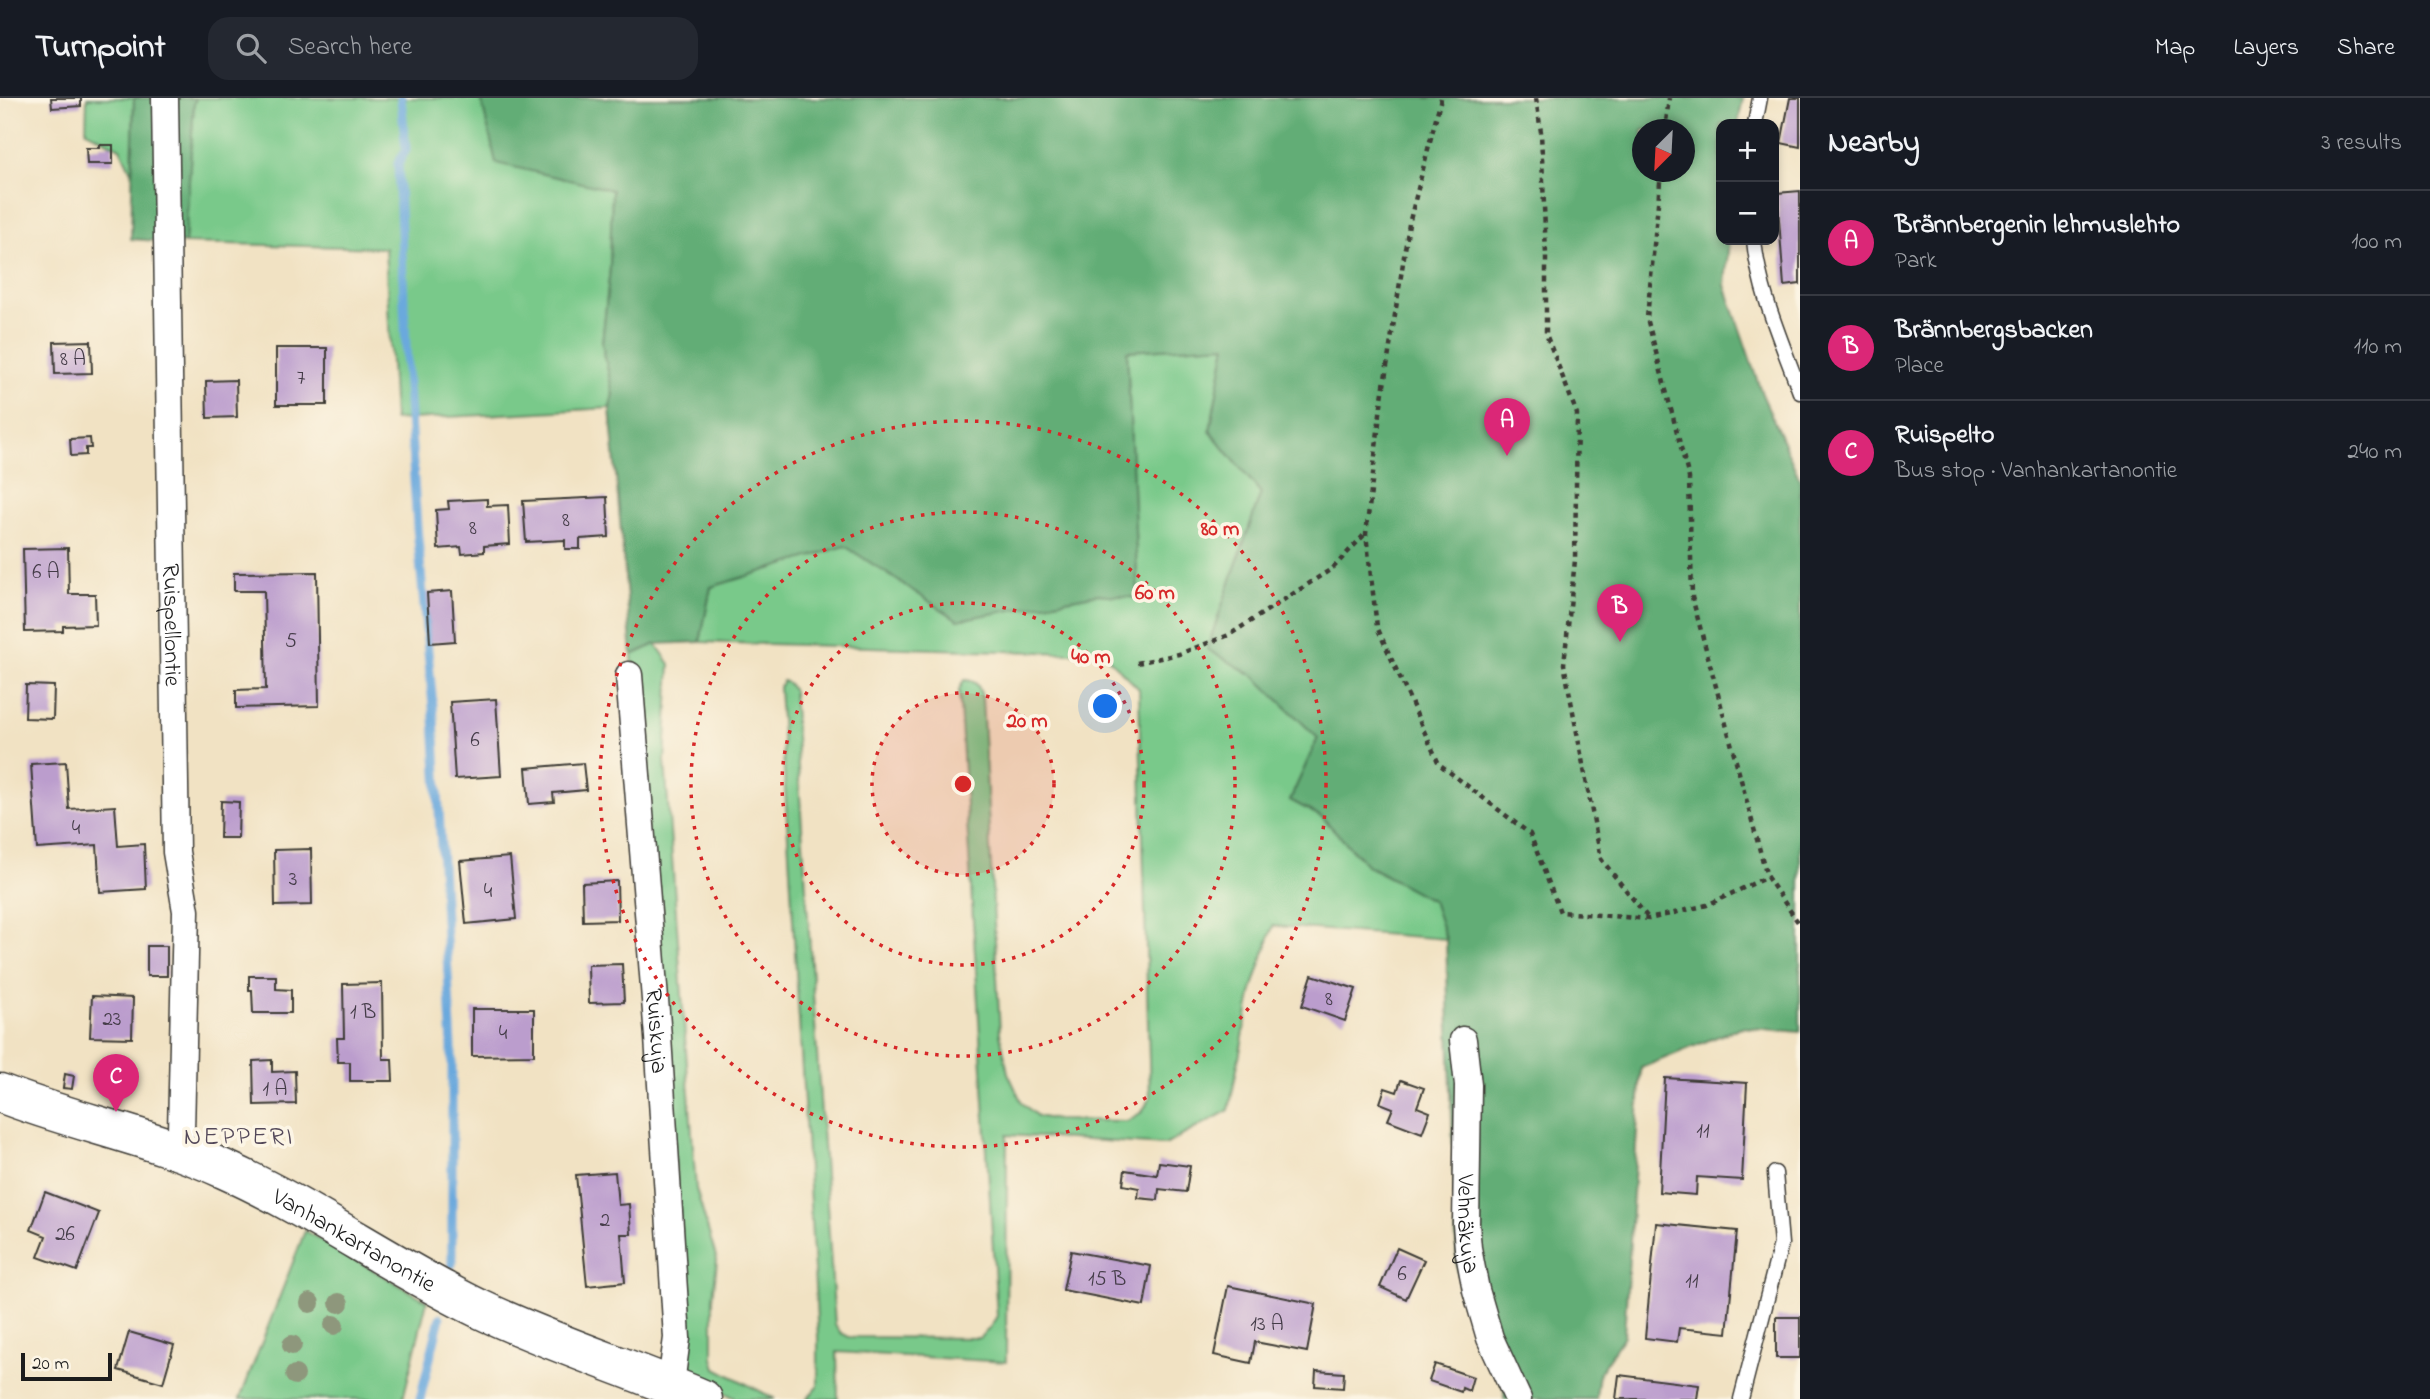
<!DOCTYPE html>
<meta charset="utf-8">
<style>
:root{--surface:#171b24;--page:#242831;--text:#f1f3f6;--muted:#9ea1a6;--line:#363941;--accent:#db2777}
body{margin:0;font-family:"Indie Flower",sans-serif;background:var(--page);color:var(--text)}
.controls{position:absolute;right:21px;top:21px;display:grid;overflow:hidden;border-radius:14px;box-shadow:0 4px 10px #0003}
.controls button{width:63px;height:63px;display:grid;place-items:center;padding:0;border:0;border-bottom:2px solid var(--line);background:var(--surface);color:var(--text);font:35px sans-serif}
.compass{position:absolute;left:1632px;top:21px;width:63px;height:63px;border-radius:50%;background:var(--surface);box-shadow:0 4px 10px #0003;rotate:204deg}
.scale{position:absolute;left:21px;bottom:18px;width:91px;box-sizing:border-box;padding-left:7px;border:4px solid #1c1c1c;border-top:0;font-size:19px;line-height:24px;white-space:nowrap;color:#1c1c1c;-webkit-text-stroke:5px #fcf5e5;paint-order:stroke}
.you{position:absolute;left:1106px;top:609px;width:24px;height:24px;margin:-18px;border:5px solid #fff;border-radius:50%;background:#1a73e8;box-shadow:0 0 0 10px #1a73e833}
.badge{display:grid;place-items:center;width:46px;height:46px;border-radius:50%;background:var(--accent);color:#fff;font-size:23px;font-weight:700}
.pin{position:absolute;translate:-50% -58px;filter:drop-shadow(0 2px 4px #0008)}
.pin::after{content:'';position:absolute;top:37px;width:24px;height:21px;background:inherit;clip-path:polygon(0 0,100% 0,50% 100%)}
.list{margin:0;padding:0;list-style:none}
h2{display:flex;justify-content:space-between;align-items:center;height:91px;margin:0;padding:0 28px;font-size:30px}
h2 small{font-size:23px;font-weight:400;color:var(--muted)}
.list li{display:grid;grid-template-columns:46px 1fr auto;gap:21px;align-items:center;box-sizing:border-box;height:105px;padding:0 28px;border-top:2px solid var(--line)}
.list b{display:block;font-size:26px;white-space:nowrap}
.list p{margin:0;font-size:23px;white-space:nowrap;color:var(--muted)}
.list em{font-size:23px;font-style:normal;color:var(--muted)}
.icon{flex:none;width:38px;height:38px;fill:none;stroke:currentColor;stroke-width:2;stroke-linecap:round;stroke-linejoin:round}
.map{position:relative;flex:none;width:1800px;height:1301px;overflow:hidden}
header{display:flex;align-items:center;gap:42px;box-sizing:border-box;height:98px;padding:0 35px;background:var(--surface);border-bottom:2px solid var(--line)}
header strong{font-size:33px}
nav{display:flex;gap:38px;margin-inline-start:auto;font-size:24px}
.search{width:490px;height:63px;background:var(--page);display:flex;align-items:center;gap:18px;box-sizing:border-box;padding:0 24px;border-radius:21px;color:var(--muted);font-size:26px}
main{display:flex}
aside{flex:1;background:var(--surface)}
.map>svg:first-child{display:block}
.green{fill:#79c98a;stroke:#4a7253;stroke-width:2}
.forest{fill:#62ad76;stroke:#3f6449;stroke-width:2;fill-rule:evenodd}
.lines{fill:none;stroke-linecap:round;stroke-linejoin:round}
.stream{stroke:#6ba9dd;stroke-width:9}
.building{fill:#bb9dcd}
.lane-casing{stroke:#3c3a35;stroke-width:17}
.street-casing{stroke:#3c3a35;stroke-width:29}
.secondary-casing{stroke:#3c3a35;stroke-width:41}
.path{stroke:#3c3a35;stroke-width:4.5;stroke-dasharray:5 5;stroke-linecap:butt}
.lane{stroke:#fff;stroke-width:14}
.street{stroke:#fff;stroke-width:26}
.secondary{stroke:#fff;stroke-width:38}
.tree{fill:#8e977c}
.ring{fill:none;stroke:#d62828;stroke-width:3.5;stroke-dasharray:3.5 7}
.labels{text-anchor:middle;stroke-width:7;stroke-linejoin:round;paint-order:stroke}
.number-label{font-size:21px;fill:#443c48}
.street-label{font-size:24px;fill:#1c1c1c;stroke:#fcf5e5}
.neighbourhood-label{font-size:26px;letter-spacing:2px;fill:#54495a;stroke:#fcf5e5}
.centre{fill:#d62828;stroke:#fcf5e5;stroke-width:3.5}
.ring-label{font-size:21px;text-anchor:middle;font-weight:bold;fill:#d62828;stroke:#fcf5e5;stroke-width:7;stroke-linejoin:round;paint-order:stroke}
</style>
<header>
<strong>Turnpoint</strong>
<div class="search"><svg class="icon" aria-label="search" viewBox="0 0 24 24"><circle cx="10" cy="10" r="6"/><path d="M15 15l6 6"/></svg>Search here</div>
<nav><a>Map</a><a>Layers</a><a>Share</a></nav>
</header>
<main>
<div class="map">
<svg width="1800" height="1301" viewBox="0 0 1800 1301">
<rect width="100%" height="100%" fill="#fcf5e5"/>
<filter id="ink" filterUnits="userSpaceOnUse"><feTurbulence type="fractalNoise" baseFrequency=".0143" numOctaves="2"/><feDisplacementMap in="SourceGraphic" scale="14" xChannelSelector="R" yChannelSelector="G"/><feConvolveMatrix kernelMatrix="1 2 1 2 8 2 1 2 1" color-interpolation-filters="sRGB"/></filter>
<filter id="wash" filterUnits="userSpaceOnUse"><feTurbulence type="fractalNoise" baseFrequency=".00686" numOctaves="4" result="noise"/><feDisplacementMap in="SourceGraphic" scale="28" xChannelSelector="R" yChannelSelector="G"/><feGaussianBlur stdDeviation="1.57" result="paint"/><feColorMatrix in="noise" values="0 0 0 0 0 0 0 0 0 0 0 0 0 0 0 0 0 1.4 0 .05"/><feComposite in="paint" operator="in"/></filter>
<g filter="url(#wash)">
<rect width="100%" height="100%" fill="#f1e2c3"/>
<path class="green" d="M87,0H134L132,76L120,50L86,33Z
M196,0H651L612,92L610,170L602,245L613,296L610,310L394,322L385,150L185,145L194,5Z
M1226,247L1210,333L1261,395L1207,551L1254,578L1318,640L1290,702L1322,719L1367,768L1433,802L1446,841L1273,828L1252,892L1229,1012L1165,1047L1007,1037L1006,1264L837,1254L838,1301H807L818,1288V1239L779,589L783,583L788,585L793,593L835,1227L841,1235L849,1239L979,1240L989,1231L997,1218L959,592L964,582C977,582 979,588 982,600L1000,935L1008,975L1022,1005L1037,1018L1057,1022L1127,1023L1142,1014L1150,1000L1139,591L1104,556L700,544L711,489L845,448L958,522L1098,496L1138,500L1127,253Z
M656,546L670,566L665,663L696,1091L717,1162L713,1201V1260L716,1270L775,1301H737L691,1278L686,1269L689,1228L632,557Z
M305,1133L427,1203L403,1301H240Z"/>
<path class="forest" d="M134,0H196L194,5L185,145L131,141Z
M481,0H1743L1738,26H1721V142H1729L1725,187L1762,296L1800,382V934L1741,929L1641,970L1624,1238L1599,1275L1596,1301H1504V1292L1457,1173L1446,841L1433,803L1367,767L1322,719L1290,702L1318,640L1254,578L1207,551L1261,395L1210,333L1226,247L1127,253L1138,500L1098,496L958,522L845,448L711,489L700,544L656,546L632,557L610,310L613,296L602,245L610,170L612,92L496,65ZM1643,32H1685V74H1643Z"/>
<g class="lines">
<path class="stream" d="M401,0L406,52L398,65L407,272L417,429L434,620L452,949V1166
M420,1301L440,1220"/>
</g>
<g id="blocks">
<path class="building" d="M51,0H81V8L52,10Z
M1790,0H1800V49L1781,45Z
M100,47H113V66H87L86,50H100Z
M1800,93V186L1784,188L1777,95Z
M91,243L92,275L55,276L54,244Z
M276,250H327V307H276Z
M236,282L237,319L207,320L206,283Z
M90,340L91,350H86V357L71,358L70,341Z
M607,399L609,439L580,441V451H565V442L526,444L523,403Z
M487,401V408L508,407L510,446L484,448V454L462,456L461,449L438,451L436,412L449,411L448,403Z
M68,450L69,496H95L96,527L63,528V533L25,534L23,451Z
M317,474L319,608L236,610V592L266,591L264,493H234V475Z
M452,493L455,543L430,545L427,495Z
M26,587L54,588L53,621L25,620Z
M496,601L501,678L455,681L450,604Z
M66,664L69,711L115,708L118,748L144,746L146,791L100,794L97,747L37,751L31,666Z
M583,665L586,692L553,695L554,704L529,706L526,670Z
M221,703L239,704L238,740H220Z
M311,751L312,807L275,808L274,752Z
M510,759L516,821L466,826L460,763Z
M617,783L618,822L583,823L582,785Z
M147,848H167V878H147Z
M622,866L624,904L589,905L588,867Z
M1312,877L1356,891L1345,923L1302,908Z
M249,878H276V891L291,892V915H253L252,892H249Z
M382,885L383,961H392L393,983H350V964H338L337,940H344L343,886Z
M92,898L133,900L132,940L90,939Z
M472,911H534V957L472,958Z
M272,962V974L295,973L296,1006L254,1007L253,963Z
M65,976L74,978L72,991L63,990Z
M1665,980L1747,985L1742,1082L1697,1079L1696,1097L1659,1094Z
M1401,982L1424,990L1417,1009L1430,1014L1422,1035L1388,1022L1393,1010L1380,1005L1385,990L1397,994Z
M1159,1064L1190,1068L1186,1094L1159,1091L1158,1102L1138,1100L1139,1090L1123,1087L1125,1072L1157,1077Z
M615,1074L618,1107L629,1106L631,1136H621L625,1184L587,1188L576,1077Z
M45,1094L99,1115L77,1173L38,1159L46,1138L31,1132Z
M1656,1125L1737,1133L1727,1235L1679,1230L1677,1244L1645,1240Z
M1397,1150L1424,1162L1406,1201L1380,1189Z
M1071,1153L1151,1168L1144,1208L1063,1192Z
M1228,1188L1316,1206L1307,1254L1255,1244L1251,1265L1214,1257Z
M1776,1219H1800V1260H1776Z
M129,1234L174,1247L163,1285L118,1272Z
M1435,1266L1473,1279L1469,1293L1462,1290L1461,1294L1429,1283Z
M1316,1273L1344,1275L1343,1290L1315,1288Z
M1619,1277L1699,1287L1697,1301H1616Z"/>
</g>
</g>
<g filter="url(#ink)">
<use href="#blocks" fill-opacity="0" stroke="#3c3a35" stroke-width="2"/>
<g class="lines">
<defs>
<path id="lane" d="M1755,26L1760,0
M1754,142C1759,195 1782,244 1800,294
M1741,1301L1781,1146L1775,1075"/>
<g id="street">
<path id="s1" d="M165,0L176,754L186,813L181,1034L175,1051"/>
<path id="s2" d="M629,577L658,939L677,1240L669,1301"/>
<path id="s3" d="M1463,942L1468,987L1466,1126L1468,1150L1476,1192L1490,1240L1518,1301"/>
</g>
<g id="secondary">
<path id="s4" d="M0,995C74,1024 154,1039 226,1072C315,1112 394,1170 482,1212C554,1246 630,1270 703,1301"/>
</g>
</defs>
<use href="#lane" class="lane-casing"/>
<use href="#street" class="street-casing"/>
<use href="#secondary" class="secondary-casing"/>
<path class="path" d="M1441,0L1409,126L1381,307L1366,436L1377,529L1439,666L1530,736L1560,814L1649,821L1707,807L1767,779L1800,827
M1536,0L1541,34L1546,157V236L1577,316L1575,462L1564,566L1601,761L1649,821
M1665,32L1669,0
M1661,74L1647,220L1689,380L1692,499L1767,779
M1137,565L1179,556L1229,537L1333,470L1365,436"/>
<use href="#lane" class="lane"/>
<use href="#street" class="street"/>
<use href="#secondary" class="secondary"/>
</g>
<g class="tree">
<circle cx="310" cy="1205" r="10"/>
<circle cx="339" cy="1205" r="10"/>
<circle cx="334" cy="1227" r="10"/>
<circle cx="292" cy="1247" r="10"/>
<circle cx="295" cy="1277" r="10"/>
</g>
</g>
<circle cx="963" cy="686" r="91" fill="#d62828" fill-opacity=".12"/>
<g class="ring">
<circle cx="963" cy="686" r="91"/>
<circle cx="963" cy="686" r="181"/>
<circle cx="963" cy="686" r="272"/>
<circle cx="963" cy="686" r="363"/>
</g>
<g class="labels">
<g class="number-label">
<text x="73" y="267">8 A</text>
<text x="301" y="286">7</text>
<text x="566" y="428">8</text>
<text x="473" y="436">8</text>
<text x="46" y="480">6 A</text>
<text x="291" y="549">5</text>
<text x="475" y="648">6</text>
<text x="76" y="736">4</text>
<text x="293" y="787">3</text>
<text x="488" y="799">4</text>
<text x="1329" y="907">8</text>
<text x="363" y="920">1 B</text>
<text x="112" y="927">23</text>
<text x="503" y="941">4</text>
<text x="275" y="997">1 A</text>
<text x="1703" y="1039">11</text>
<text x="605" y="1128">2</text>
<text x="65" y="1142">26</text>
<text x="1402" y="1182">6</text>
<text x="1107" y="1187">15 B</text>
<text x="1692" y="1189">11</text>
<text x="1267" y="1232">13 A</text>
</g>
<g class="street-label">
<text dy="8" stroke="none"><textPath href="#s1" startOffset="527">Ruispellontie</textPath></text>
<text dy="8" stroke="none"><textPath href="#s2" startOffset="357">Ruiskuja</textPath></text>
<text dy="8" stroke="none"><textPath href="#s3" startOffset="184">Vehnäkuja</textPath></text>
<text dy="8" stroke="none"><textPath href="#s4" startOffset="385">Vanhankartanontie</textPath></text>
</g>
<g class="neighbourhood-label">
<text x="239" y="1046">NEPPERI</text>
</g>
</g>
<circle cx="963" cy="686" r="10" class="centre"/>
<g class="ring-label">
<text x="1220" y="437">80 m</text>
<text x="1155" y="501">60 m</text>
<text x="1091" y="565">40 m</text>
<text x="1027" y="629">20 m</text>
</g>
</svg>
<div class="controls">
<button>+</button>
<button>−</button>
</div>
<svg class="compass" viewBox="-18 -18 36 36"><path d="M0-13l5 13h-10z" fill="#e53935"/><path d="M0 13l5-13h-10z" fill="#9ea1a6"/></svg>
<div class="scale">20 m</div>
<div class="you"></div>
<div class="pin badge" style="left:1507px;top:358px">A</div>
<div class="pin badge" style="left:1620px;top:544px">B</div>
<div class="pin badge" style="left:116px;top:1014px">C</div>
</div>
<aside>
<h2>Nearby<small>3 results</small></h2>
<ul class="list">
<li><span class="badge">A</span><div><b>Brännbergenin lehmuslehto</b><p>Park</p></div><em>100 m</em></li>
<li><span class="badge">B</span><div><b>Brännbergsbacken</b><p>Place</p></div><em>110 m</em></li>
<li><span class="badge">C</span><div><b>Ruispelto</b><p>Bus stop · Vanhankartanontie</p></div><em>240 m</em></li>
</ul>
</aside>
</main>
